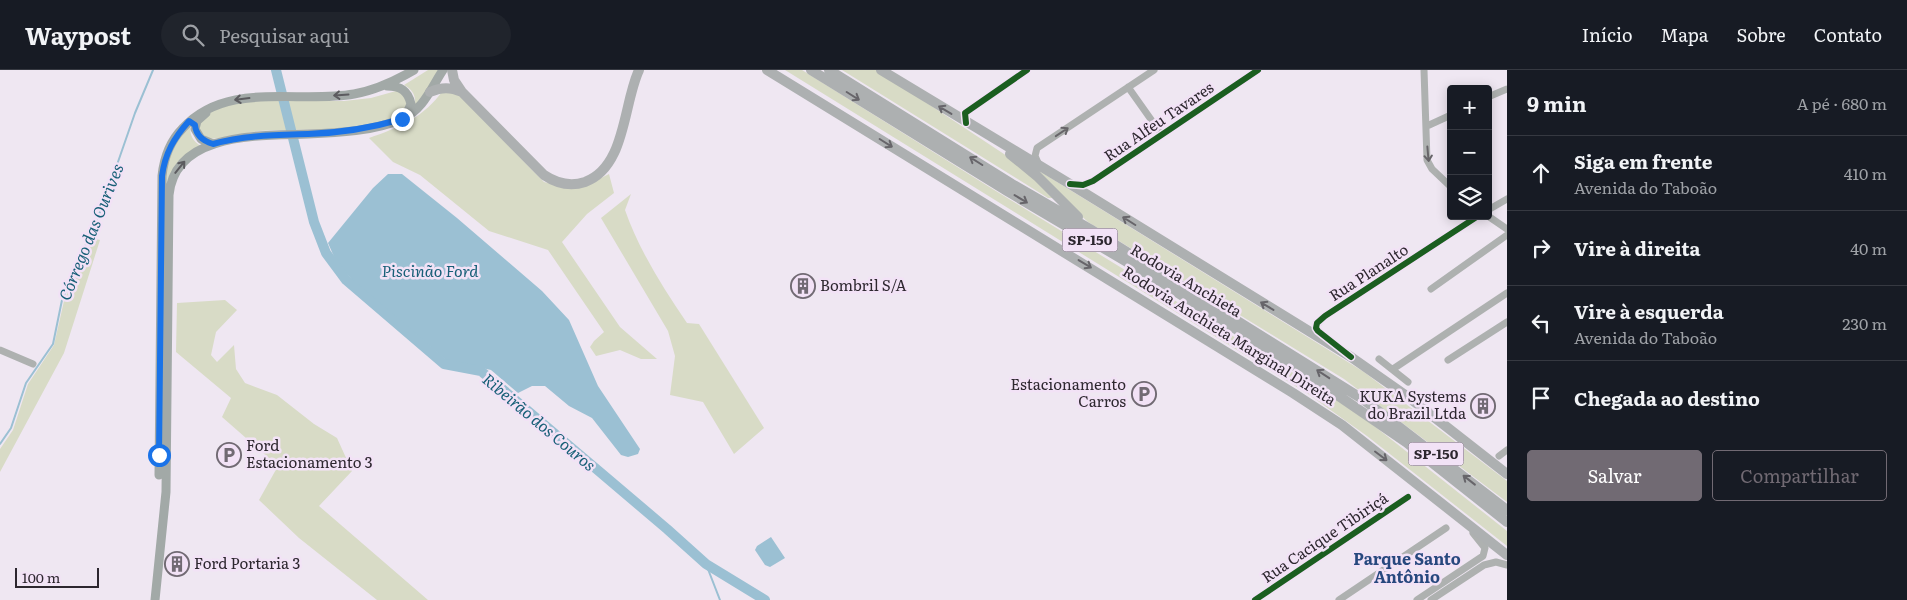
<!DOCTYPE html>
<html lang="pt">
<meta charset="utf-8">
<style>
:root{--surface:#171b24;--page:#20242c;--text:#f1f3f6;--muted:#9ea1a6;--line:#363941;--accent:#716a73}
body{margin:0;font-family:Literata,serif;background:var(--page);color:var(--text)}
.controls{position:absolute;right:15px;top:15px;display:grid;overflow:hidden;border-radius:5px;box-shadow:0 2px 12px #0003}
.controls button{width:45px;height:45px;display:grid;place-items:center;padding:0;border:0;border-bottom:1px solid var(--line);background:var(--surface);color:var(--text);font:25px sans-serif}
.scale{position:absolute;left:15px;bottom:12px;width:84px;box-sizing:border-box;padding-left:5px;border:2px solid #2d272f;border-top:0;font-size:14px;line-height:18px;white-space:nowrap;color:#2d272f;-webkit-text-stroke:4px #f2e2f6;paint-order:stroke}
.stop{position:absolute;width:15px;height:15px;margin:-11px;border:4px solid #1a73e8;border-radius:50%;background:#fff}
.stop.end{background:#1a73e8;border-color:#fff;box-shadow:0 1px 5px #0008}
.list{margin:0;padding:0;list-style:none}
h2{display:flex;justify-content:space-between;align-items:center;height:65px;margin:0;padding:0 20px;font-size:21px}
h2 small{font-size:16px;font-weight:400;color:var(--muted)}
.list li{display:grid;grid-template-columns:32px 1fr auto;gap:15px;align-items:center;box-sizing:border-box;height:75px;padding:0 20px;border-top:1px solid var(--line)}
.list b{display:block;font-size:19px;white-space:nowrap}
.list p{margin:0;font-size:16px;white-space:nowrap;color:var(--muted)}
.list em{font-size:16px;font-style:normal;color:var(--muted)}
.actions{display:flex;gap:10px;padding:15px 20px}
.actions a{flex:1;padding:11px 0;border:1px solid var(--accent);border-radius:5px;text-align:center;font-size:18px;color:var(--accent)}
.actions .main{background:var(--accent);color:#fff}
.icon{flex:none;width:28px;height:28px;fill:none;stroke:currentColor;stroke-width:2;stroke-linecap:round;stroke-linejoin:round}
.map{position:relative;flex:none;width:1507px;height:530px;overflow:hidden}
header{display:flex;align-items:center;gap:30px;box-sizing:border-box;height:70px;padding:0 25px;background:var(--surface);border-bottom:1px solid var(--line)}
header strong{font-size:24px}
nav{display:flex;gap:28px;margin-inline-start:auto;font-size:18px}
.search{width:350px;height:45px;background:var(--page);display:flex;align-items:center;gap:12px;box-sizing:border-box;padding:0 18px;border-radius:28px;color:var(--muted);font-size:19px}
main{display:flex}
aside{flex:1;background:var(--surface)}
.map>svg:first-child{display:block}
.green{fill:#d8dbc6}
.water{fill:#9bc0d3}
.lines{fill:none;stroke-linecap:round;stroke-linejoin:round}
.stream{stroke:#9bc0d3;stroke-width:2}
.river{stroke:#9bc0d3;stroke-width:10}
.minor{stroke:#aeb1b0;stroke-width:7}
.major{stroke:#a2a9a7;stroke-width:9}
.highway{stroke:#adb0b1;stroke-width:10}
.cycleway-casing{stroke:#f2e2f6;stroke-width:9}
.cycleway{stroke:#1b5e20;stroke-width:6}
.oneway{stroke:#5c5b5f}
.oneway2{stroke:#67656a}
.oneway3{stroke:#676569}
.route{stroke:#1a73e8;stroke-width:6}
.labels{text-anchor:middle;stroke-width:5;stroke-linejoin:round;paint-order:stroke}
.shield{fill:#f2e2f6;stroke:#685f6b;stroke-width:1}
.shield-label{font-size:14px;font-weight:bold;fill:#2d272f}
.street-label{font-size:15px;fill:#2d272f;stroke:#f2e2f6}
.poi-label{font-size:15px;fill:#2d272f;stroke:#f2e2f6;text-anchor:start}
.water-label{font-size:16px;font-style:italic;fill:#175f77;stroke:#f2e2f6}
.neighbourhood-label{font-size:16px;font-weight:bold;fill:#27487e;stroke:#f2e2f6}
</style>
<header>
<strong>Waypost</strong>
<div class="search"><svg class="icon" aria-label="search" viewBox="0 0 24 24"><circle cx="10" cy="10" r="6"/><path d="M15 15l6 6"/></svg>Pesquisar aqui</div>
<nav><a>Início</a><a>Mapa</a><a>Sobre</a><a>Contato</a></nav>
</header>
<main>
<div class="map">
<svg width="1507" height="530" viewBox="0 0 1507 530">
<rect width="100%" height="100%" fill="#efe7f2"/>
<path class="green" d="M428,0H441L414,39C417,28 414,20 404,15Z
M785,0H802L991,118L1331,326L1373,355L1507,461V476L1367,366L1308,324Z
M842,0H877L1007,86L1025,100L1053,128H1048Z
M443,20L458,24L544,112L568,118L583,117L609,104L614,123L587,144L562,172L620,257L657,289H641L620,280L596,286L590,277L594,271L604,262L548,180L489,161L420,105L393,92L369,68C398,58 425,47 443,20Z
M396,21H400L408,32L403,42C370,64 299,58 259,61C242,63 226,68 209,69L199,62L200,53L214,39L246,31H344L371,28Z
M191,54C188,65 194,72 202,77L172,102L165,116L166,99L174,72Z
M1020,89L1364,302L1507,411V432L1344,309L1088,152Z
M631,124L625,140C639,180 663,218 687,253L699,254L764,358L734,384L703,332L670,325L675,286L668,261L601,148Z
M91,168L100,170L64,283L0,402V379L13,360L28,314L54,275L64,231Z
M225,230L237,240L216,262L211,285L217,292L234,275L236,299L245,313L277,325L314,354L337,368L352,401L319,436L428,530H377L299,468L259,430L278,396L222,347L231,328L176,282L177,233Z"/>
<path class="water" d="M388,104H402L457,148L542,221L569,250L598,316L640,379L638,384L628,387L621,385L592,348L569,336L545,316H532L518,323L491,300L446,290L353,211L336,191L328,173L373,118Z
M771,467L785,488L770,497L765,495L755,480L757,476Z"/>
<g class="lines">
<path class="stream" d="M0,374L11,358L26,313L53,274L62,230L103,135L135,43L153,0
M706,494L720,530"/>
<path class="river" d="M276,0L314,152L326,183L346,210L444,294L481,301L667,459L706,494L765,530"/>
<path class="minor" d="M1424,0L1427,90L1432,99L1451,117
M1128,17L1162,65
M1488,27L1507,19
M966,52L965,43L1027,0
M1427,56L1451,45
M1039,95L1035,86L1037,78L1154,0
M1073,114L1083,115L1093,111L1258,0
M1488,140L1507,129
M1488,146L1507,159
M1431,219L1507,165
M1323,266L1318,261L1316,256L1325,246L1478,146
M0,280L33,294
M1379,289L1408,312
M1448,290L1507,252
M1393,299L1507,223
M1499,386L1507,380
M1255,530L1408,427
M1339,530L1446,458
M1417,530L1483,486L1485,478L1473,463
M1431,530L1484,495L1496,492L1507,495"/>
<path class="major" d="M387,16C401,16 408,21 411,34L406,45
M206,43L197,51L195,59L201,69L213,74
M159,405L162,106C164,87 170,71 183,58C227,10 298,34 354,24C376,20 395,11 414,0
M155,530L166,422L169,125C175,61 262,66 308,64C338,63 374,61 402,49C424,39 431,18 443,0"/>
<path class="highway" d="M452,0L454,10L462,22L544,105C556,113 570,117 585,112C626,97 623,34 639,0
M767,0L1293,323L1342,355L1507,485
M811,0L1007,121L1154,208L1295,296L1406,372L1507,452
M829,0L1012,114L1090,159L1364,330L1507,440
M881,0L1070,114L1351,287L1411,329L1507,404
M430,22C442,17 450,17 462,22
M1010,84L1037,106L1078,147"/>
<defs>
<path id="cycleway" d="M966,53L965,43L1027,0
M1070,114L1083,115L1093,111L1258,0
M1351,287L1318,261L1316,258L1317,253L1325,246L1478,146
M1255,530L1408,427"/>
</defs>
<use href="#cycleway" class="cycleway-casing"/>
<use href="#cycleway" class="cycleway"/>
</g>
<defs><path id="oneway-shaft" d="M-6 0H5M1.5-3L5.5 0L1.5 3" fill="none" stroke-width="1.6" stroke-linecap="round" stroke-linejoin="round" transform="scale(1.25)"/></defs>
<g class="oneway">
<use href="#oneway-shaft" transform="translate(341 25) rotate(176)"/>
<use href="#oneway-shaft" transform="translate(242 29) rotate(173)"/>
<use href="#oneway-shaft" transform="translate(180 97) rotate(-51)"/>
</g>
<g class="oneway2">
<use href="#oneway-shaft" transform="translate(853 26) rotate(32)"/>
<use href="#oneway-shaft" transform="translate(945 40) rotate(-149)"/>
<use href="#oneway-shaft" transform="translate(886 73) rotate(32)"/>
<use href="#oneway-shaft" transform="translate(976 91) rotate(-148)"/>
<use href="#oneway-shaft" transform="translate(1021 129) rotate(31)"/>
<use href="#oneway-shaft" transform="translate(1129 151) rotate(-148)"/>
<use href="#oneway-shaft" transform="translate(1085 194) rotate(31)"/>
<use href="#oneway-shaft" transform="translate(1267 236) rotate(-149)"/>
<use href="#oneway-shaft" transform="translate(1323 304) rotate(-147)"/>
<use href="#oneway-shaft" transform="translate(1381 386) rotate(37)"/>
<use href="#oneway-shaft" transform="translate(1469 410) rotate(-142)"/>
</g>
<g class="oneway3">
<use href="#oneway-shaft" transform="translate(1062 62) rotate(-34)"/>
<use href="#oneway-shaft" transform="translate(1428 84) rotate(85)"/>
</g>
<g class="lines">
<path class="route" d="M159,385L162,106C165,83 174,68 189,51L195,55C196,66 203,71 213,74C244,65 276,65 308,64C340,63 371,58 402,49"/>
</g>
<defs>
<symbol id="building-ring" viewBox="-11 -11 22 22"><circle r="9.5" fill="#f2e2f6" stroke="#716a73" stroke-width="1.5"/><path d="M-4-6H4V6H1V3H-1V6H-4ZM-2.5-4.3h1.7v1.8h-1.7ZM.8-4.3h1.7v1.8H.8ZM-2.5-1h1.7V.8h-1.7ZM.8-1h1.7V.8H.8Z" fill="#716a73"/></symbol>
<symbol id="parking-ring" viewBox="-11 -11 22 22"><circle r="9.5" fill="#f2e2f6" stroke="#716a73" stroke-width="1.5"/><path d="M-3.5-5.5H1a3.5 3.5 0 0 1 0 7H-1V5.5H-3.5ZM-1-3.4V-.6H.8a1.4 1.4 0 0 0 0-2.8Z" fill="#716a73"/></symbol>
</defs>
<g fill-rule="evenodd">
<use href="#building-ring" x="789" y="202" width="28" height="28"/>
<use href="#parking-ring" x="1130" y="310" width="28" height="28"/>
<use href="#building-ring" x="1469" y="322" width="28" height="28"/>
<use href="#parking-ring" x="215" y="371" width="28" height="28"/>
<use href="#building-ring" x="163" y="480" width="28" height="28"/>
</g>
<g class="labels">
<g class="shield">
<rect x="1062.5" y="158.5" width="55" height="23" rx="4"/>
<rect x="1408.5" y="372.5" width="55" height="23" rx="4"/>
</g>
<g class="shield-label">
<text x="1090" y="175">SP-150</text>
<text x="1436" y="389">SP-150</text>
</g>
<g class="street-label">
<text transform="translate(1159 52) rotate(-34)" y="5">Rua Alfeu Tavares</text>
<text transform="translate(1369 203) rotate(-33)" y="5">Rua Planalto</text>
<text transform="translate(1186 211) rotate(31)" y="5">Rodovia Anchieta</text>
<text transform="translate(1229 266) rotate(32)" y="5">Rodovia Anchieta Marginal Direita</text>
<text transform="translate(1325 468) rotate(-34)" y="5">Rua Cacique Tibiriçá</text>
</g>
<g class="poi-label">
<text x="820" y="221">Bombril S/A</text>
<text x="1126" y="320" text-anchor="end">Estacionamento<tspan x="1126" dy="17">Carros</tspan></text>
<text x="1466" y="332" text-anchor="end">KUKA Systems<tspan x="1466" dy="17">do Brazil Ltda</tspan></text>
<text x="246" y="381">Ford<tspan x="246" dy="17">Estacionamento 3</tspan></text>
<text x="194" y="499">Ford Portaria 3</text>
</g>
<g class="water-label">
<text transform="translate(91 162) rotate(-68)" y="6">Córrego das Ourives</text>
<text x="430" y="207">Piscinão Ford</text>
<text transform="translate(539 352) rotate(40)" y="6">Ribeirão dos Couros</text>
</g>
<g class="neighbourhood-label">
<text x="1407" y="495">Parque Santo<tspan x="1407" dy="18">Antônio</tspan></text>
</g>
</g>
</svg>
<div class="controls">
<button>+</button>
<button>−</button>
<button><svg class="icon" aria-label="layers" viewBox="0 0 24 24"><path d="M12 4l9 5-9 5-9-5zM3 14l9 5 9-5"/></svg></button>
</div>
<div class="scale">100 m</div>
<div class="stop" style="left:159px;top:385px"></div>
<div class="stop end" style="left:402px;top:49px"></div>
</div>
<aside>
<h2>9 min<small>A pé · 680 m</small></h2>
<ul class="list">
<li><svg class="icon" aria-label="ahead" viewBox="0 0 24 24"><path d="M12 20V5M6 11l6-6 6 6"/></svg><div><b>Siga em frente</b><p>Avenida do Taboão</p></div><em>410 m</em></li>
<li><svg class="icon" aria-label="right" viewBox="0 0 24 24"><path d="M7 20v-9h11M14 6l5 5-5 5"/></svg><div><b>Vire à direita</b></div><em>40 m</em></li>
<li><svg class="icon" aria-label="left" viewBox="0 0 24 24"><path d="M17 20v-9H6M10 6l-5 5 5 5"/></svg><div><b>Vire à esquerda</b><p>Avenida do Taboão</p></div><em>230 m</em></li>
<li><svg class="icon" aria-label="arrive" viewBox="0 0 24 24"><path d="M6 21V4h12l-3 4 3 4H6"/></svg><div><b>Chegada ao destino</b></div></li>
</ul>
<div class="actions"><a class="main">Salvar</a><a>Compartilhar</a></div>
</aside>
</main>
